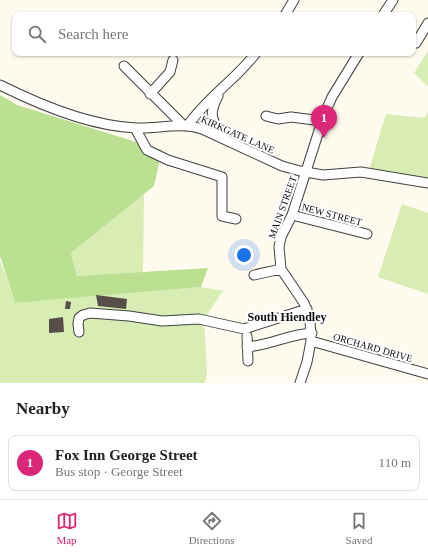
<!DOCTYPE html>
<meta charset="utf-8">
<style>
:root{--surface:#fff;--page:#f2f2f2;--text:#202124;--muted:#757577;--line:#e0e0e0;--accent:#db2777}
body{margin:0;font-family:Georgia,serif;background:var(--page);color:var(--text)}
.you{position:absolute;left:244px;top:255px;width:14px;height:14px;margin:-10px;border:3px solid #fff;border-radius:50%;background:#1a73e8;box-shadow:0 0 0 6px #1a73e833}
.badge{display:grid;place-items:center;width:26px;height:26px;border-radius:50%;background:var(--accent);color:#fff;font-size:13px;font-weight:700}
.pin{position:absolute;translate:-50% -33px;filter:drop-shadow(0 1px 2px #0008)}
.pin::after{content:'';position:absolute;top:21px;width:14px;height:12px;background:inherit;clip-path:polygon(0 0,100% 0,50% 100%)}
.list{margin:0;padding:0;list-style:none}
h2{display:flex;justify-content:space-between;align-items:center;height:52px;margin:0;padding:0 16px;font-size:17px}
h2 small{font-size:13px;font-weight:400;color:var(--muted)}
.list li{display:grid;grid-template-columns:26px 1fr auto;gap:12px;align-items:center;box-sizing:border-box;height:56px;margin:0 8px 8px;padding:0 8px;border:1px solid var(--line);border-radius:8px}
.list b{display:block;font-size:15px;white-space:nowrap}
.list p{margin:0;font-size:13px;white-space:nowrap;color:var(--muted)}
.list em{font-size:13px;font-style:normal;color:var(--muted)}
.icon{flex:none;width:22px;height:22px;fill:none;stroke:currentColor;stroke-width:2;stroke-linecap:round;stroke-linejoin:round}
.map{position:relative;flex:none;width:428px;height:383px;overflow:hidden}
.search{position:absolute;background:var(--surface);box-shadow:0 1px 3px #0004;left:12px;right:12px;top:12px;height:44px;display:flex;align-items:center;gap:10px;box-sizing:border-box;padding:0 14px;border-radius:8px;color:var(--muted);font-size:15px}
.sheet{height:116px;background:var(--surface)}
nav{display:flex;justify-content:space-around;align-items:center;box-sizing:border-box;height:56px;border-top:1px solid var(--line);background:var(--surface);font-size:11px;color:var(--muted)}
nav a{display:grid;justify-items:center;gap:2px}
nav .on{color:var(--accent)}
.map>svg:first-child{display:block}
.green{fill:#d7edb4}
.forest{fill:#bbe092}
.building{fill:#574d49}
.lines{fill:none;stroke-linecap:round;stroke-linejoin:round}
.minor-casing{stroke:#414141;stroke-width:11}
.minor{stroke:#fff;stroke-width:9}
.labels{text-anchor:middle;stroke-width:4;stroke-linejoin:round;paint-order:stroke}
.street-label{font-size:10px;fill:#0e0e0e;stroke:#fff}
.quarter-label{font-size:12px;font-weight:bold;fill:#0e0e0e;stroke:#fff}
</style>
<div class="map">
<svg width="428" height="383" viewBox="0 0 428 383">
<rect width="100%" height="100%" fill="#fffaee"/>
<path class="green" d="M428,51V87L414,73Z
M428,112V184L368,173L386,114L424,118Z
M144,194L143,272L77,276L71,253Z
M402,204L428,213V294L378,277Z
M0,260L15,303L201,287L223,291L204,319L207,372L205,383H0Z"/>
<path class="forest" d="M0,95L17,105L162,150L154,186L71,253L77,276L208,268L201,287L15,303L0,256Z"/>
<path class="building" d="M96,295L127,299L126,309L98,306Z
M66,301L71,302L70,309H65Z
M63,317L64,332L49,333V319Z"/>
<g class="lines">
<defs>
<path id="minor" d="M285,15L294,0
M383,15L393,0
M413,44L416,43L428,23
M124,66L183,125
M0,85C40,105 90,126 136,128C158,129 180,122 202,129L282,166L300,171L323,175L361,172L428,183
M150,94L170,72L173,60
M218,96C207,117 213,121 225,139
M266,116L278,119L291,117L322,121
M188,125C207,98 236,79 256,53
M135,128L147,150L168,160L222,177V216L236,219
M292,215L367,234
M254,275L281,269
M79,332L78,324L79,318L83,315L90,313L129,316L162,321L199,319L244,329L307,309
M247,336L248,361
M311,341L428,374
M247,347C270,345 290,334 312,333
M300,383L307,362L311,341L310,320L304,303L281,269L279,247L281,237L292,215L324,115L332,97L359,53"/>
</defs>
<use href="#minor" class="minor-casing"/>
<use href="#minor" class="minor"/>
</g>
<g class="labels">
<g class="street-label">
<text transform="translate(238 134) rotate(24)" y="4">KIRKGATE LANE</text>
<text transform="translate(282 207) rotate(-70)" y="4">MAIN STREET</text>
<text transform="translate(332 214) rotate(15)" y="4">NEW STREET</text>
<text transform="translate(373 347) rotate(16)" y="4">ORCHARD DRIVE</text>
</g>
<g class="quarter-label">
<text x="287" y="321">South Hiendley</text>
</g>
</g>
</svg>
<div class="you"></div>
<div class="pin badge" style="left:324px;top:138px">1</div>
<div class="search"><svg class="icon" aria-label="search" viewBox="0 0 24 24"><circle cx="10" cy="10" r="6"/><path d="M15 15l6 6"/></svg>Search here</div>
</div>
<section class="sheet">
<h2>Nearby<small></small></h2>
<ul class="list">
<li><span class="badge">1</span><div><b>Fox Inn George Street</b><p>Bus stop · George Street</p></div><em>110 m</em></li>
</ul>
</section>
<nav>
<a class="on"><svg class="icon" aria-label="map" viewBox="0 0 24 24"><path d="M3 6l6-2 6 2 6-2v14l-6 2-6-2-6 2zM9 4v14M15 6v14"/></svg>Map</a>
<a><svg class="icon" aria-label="directions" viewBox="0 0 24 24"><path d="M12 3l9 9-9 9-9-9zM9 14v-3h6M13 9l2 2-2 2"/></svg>Directions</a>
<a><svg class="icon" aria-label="saved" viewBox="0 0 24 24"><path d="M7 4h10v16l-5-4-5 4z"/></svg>Saved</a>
</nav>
